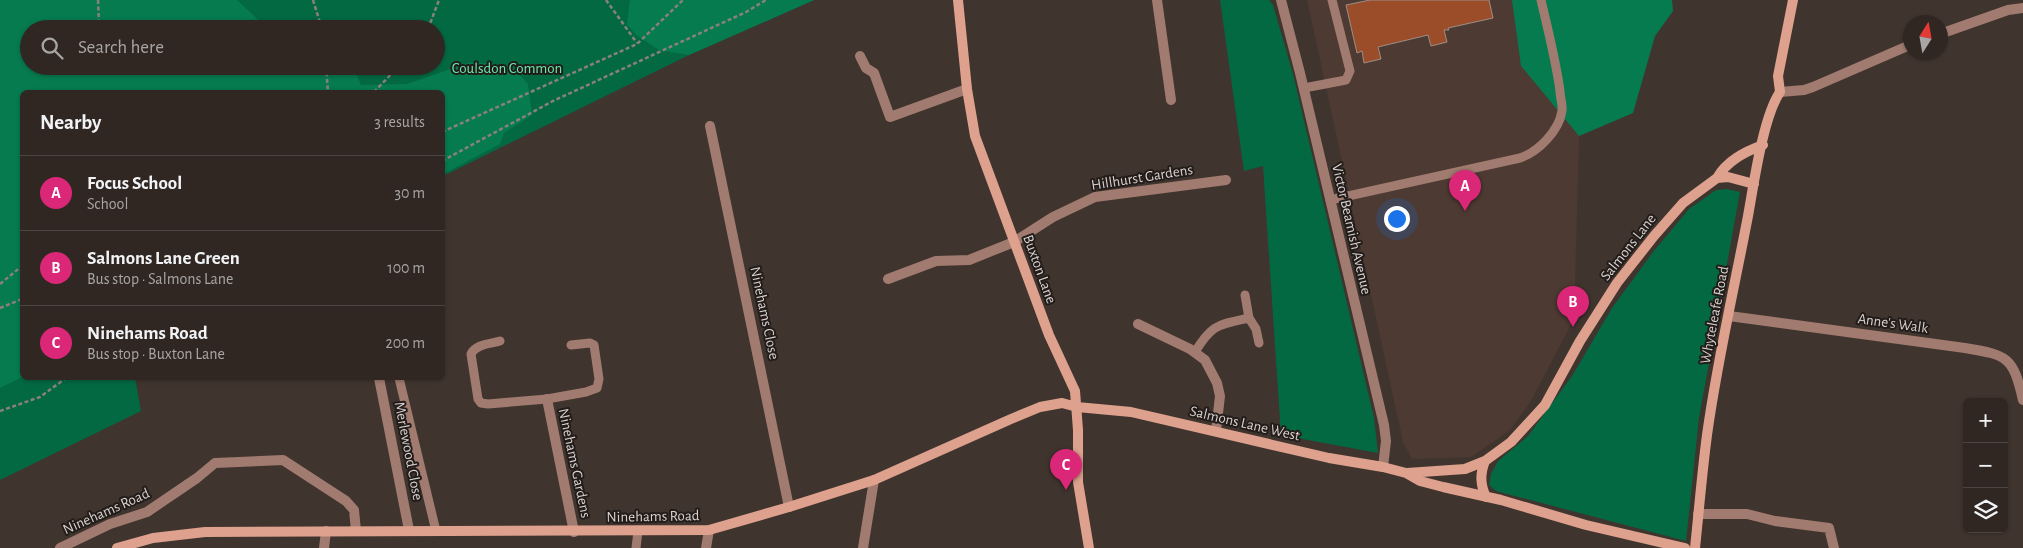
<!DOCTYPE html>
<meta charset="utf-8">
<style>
:root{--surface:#302722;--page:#3c332f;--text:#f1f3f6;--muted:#a8a5a5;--line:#4b4440;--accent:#db2777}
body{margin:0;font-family:"Alegreya Sans",sans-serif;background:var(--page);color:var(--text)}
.controls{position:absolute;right:15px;bottom:15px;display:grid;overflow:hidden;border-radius:8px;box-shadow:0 1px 4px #0004}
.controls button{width:45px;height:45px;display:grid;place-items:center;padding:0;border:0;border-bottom:1px solid var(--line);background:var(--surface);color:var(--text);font:25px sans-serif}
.compass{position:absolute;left:1903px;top:15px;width:45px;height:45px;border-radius:50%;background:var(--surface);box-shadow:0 1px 4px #0004;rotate:11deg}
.you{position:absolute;left:1396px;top:218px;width:18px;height:18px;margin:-12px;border:4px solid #fff;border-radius:50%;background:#1a73e8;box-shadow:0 0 0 8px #1a73e833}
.badge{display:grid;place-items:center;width:32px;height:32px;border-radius:50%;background:var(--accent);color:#fff;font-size:16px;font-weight:700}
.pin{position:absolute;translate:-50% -41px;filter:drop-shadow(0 1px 2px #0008)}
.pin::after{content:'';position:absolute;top:26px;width:18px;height:15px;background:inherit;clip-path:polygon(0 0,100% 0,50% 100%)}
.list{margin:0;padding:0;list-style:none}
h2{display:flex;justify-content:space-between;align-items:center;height:65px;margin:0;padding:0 20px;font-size:21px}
h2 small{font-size:16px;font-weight:400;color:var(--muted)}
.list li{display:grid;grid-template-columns:32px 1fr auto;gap:15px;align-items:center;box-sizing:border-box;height:75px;padding:0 20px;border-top:1px solid var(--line)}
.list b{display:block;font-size:19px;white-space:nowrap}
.list p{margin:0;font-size:16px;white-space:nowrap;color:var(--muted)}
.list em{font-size:16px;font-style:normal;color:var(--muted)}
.icon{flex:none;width:28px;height:28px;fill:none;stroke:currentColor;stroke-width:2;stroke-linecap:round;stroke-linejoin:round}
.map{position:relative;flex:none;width:2023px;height:548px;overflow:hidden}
.search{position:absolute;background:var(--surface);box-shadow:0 1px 4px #0004;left:20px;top:20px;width:425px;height:55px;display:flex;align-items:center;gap:12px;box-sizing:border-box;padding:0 18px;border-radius:28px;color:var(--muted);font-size:19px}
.panel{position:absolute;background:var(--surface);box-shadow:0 1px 4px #0004;left:20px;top:90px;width:425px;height:290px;border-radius:8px}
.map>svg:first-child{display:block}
.built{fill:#4d3a32}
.green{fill:#036943;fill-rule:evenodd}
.forest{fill:#067b50}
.building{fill:#9a4d28;stroke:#9d8e88}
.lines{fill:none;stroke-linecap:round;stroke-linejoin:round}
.path{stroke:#8b817c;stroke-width:2.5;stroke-dasharray:4 2.5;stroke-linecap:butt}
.lane{stroke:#a17b6f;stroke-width:9}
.street{stroke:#a17b6f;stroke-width:10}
.secondary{stroke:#dea18d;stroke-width:10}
.labels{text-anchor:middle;stroke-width:4;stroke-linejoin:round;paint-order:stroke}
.park-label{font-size:15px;fill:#6bebad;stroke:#221d1a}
.street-label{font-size:15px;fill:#d9d1ce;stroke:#221d1a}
</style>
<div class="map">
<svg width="2023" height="548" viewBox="0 0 2023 548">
<rect width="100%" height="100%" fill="#40342e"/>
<path class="built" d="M1307,0H1579V136L1575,287L1579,309L1531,401L1510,430L1471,457L1412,459L1403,442Z"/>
<path class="green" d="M0,0H814L689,55L443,176L442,92H22V378H135L141,411L0,480ZM29,29H436V66H29Z
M1220,0H1269L1273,5L1293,74L1374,418L1378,453L1281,435L1263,166L1244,171Z
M1727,189L1740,192L1699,418L1686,541L1496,491L1489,485L1491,474L1498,461L1528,436L1572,376L1612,308L1653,252L1689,209L1716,190Z"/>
<path class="forest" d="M0,0H237L268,29H29V66H353L361,85L407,84L471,62L511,66L528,84L532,115L504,133L500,144L443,174L442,92H22V377L0,388Z
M630,0H814L689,55L659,50L636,35L627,24Z
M1512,0H1672L1673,11L1655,36L1633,113L1579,136L1521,66Z"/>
<path class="building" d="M1370,0H1489L1493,18L1448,28L1449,30H1444L1447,42L1431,46L1428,35L1378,47L1381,59L1364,63L1362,51L1357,53L1346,5Z"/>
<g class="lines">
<path class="path" d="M98,0L99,25
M313,0L322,29
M606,0L637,43
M428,29L439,0
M326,66L328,92
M374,92L399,66
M442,132L637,44L683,0
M442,161L553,101L746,12L766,0
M0,284L22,266
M0,308L22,299
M0,411L40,397L66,378"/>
<path class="lane" d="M1304,88L1346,80L1350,71L1332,0
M1330,200L1520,158C1538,152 1559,131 1562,111C1563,105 1560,97 1560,91C1556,61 1548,30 1541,0
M1245,295L1249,318L1256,329L1259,343
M500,341C490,344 476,344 471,354L478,399L481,403L488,404L547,399L586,392L597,388L599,379L594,345L590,343L571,345
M1195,352C1212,324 1218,325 1249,318
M399,378L436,531
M636,548L638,531"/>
<path class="street" d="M1157,0L1171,100
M1281,0L1300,73L1384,425L1386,441L1383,467
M1940,34L2008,10L2023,8
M860,56L866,68L874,73L890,117L967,89
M1780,92L1804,90L1813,87L1910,45
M710,126L789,507
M888,279L936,261L969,260L1014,242L1053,217L1095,197L1226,180
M1729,316L1965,348C2008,355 2013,357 2023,400
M1138,324L1190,349L1205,360L1217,383L1220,396L1216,431
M379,378L409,530
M547,399L574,532
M1698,514H1747L1775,521L1829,528L1834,548
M60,548L110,524L147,512L197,478L215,463L283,460L346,501L354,510L356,531
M324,548L326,531
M706,548L709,530
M863,548L874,480"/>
<path class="secondary" d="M958,0L967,89L975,136L1049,335L1075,391L1078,430V482L1089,548
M1717,178C1727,161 1744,152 1763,145
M1485,461C1480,474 1480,484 1486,497
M1407,473L1465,469L1485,461L1511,442L1545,405L1580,341L1617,283L1654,236L1683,203L1717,178L1728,177L1754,184
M117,548L153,538L205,532L709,530L789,507L874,480L1011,419L1040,407L1062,403L1077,407L1131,412L1329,458L1383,467L1406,473L1420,481L1443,487L1501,500L1586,525L1685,548
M1695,548C1699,510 1702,473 1707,435C1717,362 1734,289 1748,216C1754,183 1763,117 1780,92L1778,76L1793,0"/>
</g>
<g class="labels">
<g class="park-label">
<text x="507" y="73">Coulsdon Common</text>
</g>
<g class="street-label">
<text transform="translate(1142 177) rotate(-9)" y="5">Hillhurst Gardens</text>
<text transform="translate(1352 229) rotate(77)" y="5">Victor Beamish Avenue</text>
<text transform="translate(1628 247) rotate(-52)" y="5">Salmons Lane</text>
<text transform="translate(1040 269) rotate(70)" y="5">Buxton Lane</text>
<text transform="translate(765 313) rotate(78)" y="5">Ninehams Close</text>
<text transform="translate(1714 315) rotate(-79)" y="5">Whyteleafe Road</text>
<text transform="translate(1893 323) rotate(8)" y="5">Anne's Walk</text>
<text transform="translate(1245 423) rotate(13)" y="5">Salmons Lane West</text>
<text transform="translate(409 451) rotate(79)" y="5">Merlewood Close</text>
<text transform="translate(575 463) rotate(78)" y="5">Ninehams Gardens</text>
<text transform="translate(106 511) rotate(-24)" y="5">Ninehams Road</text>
<text transform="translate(653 516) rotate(-1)" y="5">Ninehams Road</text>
</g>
</g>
</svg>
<div class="controls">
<button>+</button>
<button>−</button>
<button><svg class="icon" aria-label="layers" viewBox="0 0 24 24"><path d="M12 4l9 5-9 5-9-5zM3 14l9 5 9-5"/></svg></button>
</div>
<svg class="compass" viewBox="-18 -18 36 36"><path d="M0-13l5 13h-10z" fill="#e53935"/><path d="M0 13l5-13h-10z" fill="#a8a5a5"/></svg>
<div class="you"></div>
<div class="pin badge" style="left:1465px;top:211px">A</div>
<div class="pin badge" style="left:1573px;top:327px">B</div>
<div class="pin badge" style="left:1066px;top:490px">C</div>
<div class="search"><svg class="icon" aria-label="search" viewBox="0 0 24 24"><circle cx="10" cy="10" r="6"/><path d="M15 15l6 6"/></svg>Search here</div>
<section class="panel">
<h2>Nearby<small>3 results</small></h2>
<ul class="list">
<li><span class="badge">A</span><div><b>Focus School</b><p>School</p></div><em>30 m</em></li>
<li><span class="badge">B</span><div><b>Salmons Lane Green</b><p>Bus stop · Salmons Lane</p></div><em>100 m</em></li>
<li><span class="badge">C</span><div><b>Ninehams Road</b><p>Bus stop · Buxton Lane</p></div><em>200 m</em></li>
</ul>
</section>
</div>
